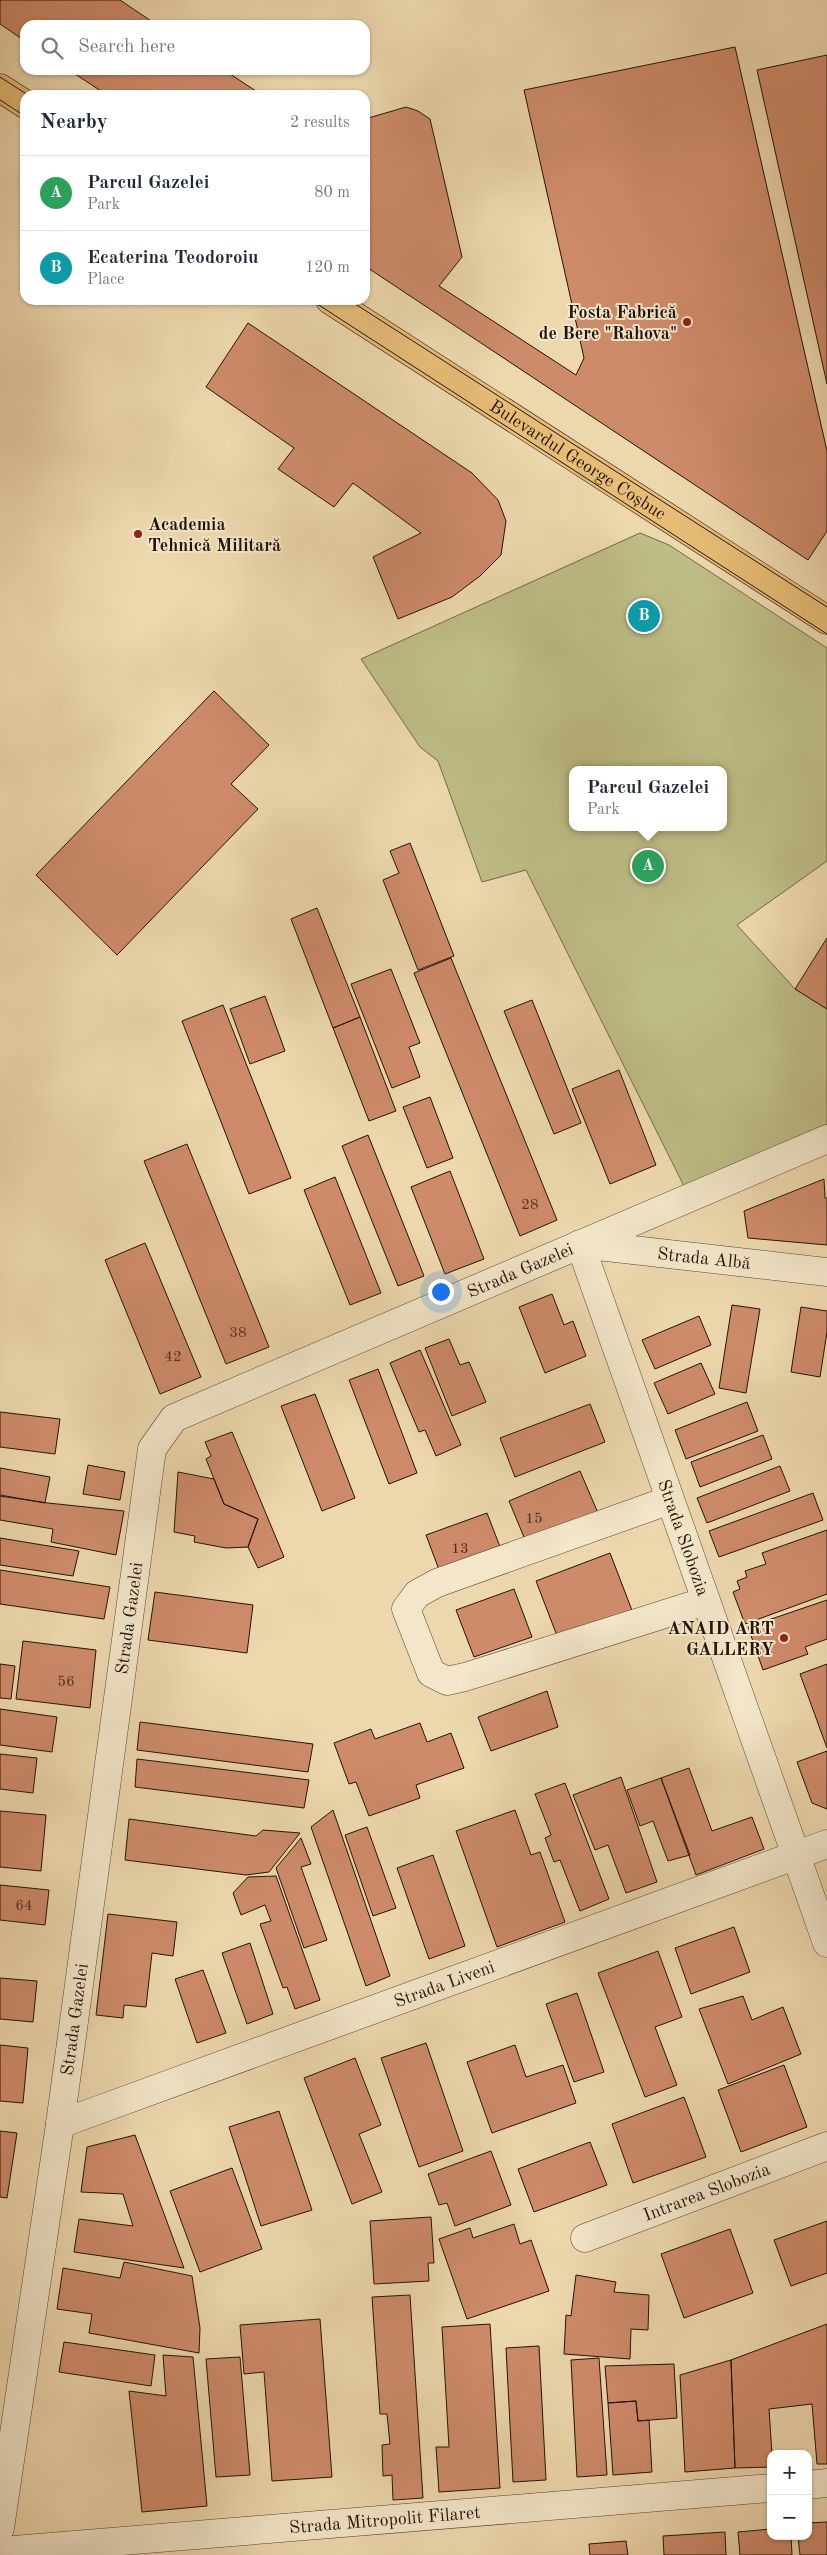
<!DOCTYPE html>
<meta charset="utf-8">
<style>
:root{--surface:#fff;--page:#f6f6f7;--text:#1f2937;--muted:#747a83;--line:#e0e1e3;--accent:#8f2418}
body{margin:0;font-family:"Old Standard TT",serif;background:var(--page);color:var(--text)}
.controls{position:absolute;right:15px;bottom:15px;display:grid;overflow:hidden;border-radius:10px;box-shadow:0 1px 4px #0004}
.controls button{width:45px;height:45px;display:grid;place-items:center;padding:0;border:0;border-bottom:1px solid var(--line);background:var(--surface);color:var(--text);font:25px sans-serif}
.you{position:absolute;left:440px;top:1291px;width:18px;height:18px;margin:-12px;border:4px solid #fff;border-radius:50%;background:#1a73e8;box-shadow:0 0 0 8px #1a73e833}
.badge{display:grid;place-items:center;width:32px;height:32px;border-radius:50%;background:var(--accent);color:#fff;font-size:16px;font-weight:700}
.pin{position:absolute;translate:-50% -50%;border:2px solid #fff;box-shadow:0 1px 5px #0006}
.popup{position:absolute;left:569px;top:766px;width:158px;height:65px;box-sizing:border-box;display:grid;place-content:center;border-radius:10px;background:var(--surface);filter:drop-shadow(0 1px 4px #0005);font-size:16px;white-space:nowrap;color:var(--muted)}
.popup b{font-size:19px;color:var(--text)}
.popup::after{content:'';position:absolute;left:50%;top:100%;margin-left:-10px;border:10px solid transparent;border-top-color:var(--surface)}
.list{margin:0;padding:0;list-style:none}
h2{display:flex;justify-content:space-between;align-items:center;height:65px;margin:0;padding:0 20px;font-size:21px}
h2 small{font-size:16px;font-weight:400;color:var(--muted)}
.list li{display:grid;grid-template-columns:32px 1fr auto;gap:15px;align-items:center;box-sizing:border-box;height:75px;padding:0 20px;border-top:1px solid var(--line)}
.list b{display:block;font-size:19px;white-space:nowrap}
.list p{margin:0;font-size:16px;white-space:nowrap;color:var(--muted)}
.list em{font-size:16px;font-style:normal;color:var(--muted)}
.icon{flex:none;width:28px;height:28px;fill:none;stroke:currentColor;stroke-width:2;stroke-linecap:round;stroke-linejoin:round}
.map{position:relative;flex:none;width:827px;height:2555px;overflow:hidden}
.search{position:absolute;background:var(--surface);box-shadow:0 1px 4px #0004;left:20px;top:20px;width:350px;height:55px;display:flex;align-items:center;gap:12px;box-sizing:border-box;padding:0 18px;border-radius:15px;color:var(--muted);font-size:19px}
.panel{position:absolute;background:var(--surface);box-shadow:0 1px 4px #0004;left:20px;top:90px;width:350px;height:215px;border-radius:15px}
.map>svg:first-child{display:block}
.green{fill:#bebd85;stroke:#706846;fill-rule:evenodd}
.building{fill:#ce8b6a;stroke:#221208}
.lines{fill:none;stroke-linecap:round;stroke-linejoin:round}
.minor-casing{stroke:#554431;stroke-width:29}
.primary-casing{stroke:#221208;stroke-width:29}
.minor{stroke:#f3e6ca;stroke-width:28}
.primary{stroke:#e6bc76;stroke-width:28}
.tram{stroke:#221208;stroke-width:1}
.poi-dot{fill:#8f2418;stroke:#f3e6ca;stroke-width:2}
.labels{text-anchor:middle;stroke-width:4;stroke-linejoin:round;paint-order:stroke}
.number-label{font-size:15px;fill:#4d3020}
.poi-label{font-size:18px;font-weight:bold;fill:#221208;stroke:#f3e6ca;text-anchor:end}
.street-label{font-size:18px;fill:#221208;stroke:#f3e6ca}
</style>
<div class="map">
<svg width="827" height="2555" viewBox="0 0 827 2555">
<rect width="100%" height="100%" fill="#edd8ad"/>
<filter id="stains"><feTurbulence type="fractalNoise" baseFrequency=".004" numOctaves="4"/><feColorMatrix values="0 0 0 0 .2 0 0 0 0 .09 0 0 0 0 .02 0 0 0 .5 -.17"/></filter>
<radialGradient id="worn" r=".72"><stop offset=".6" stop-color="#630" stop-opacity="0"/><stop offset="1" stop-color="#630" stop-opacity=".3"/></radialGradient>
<path class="green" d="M640,533L669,545L827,648V861L737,925L795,989L827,1009V1139L690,1198L526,870L482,882L438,761L420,747L361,659ZM573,770H723V827H573Z"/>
<path class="building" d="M0,0H120L157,25H25V41L0,24Z
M735,47L827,451V531L808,560L365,266V119L406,107L418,111L430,119L462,257L439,286L576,375L584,358L524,90Z
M827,55V384L757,70Z
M69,70H224L262,95H107Z
M248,323L472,473L498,500L506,521L501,555L480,576L452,597L398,619L373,557L421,533L353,483L334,507L278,469L294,448L206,387Z
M214,691L269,745L231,784L258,809L117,955L36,875Z
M410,843L454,956L418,970L383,880L399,873L390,851Z
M317,908L360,1017L333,1028L291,919Z
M827,938V1009L795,989Z
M451,958L557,1220L520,1236L414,973Z
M391,969L420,1043L409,1047L420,1077L392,1088L351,984Z
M265,996L285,1051L250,1064L230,1009Z
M532,1000L581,1123L554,1134L504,1011Z
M223,1005L291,1178L249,1194L182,1021Z
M360,1017L396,1111L369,1121L333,1028Z
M619,1070L656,1165L610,1184L572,1089Z
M430,1097L453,1158L427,1168L403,1107Z
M368,1135L424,1276L398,1286L342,1146Z
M187,1144L269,1347L226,1364L144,1161Z
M450,1171L484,1259L445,1274L411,1187Z
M335,1177L381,1293L350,1305L304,1190Z
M824,1179L825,1198H827V1245L748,1238L744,1211Z
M145,1243L201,1377L160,1394L105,1260Z
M552,1294L564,1325L573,1321L586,1356L545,1373L519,1307Z
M732,1305L760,1309L746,1393L719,1388Z
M801,1307L827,1311V1332L820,1377L791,1372Z
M699,1316L711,1345L655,1369L642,1340Z
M449,1339L460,1365L469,1362L486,1402L452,1416L425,1348Z
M420,1350L461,1445L436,1456L425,1430L419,1432L390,1363Z
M701,1363L715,1394L668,1414L654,1383Z
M378,1369L417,1473L389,1484L349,1380Z
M315,1394L355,1498L322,1511L281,1406Z
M747,1402L758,1431L686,1459L675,1430Z
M590,1404L605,1442L515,1477L500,1438Z
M0,1412L60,1419L55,1454L0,1447Z
M232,1432L284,1557L258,1568L248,1547L258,1519L224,1504L206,1459L211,1456L205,1442Z
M763,1435L772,1459L700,1487L691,1462Z
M88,1465L125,1472L120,1500L83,1494Z
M780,1466L790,1491L707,1523L697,1498Z
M0,1468L50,1477L45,1503L0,1495Z
M580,1471L598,1513L526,1542L509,1501Z
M178,1472L214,1479L224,1504L258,1519L248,1547L226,1548L194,1542L195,1536L174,1532Z
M813,1493L823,1520L719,1557L709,1531Z
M0,1496L48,1503L124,1511L116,1555L51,1542L53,1529L0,1520Z
M487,1513L502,1552L441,1575L426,1535Z
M827,1530V1594L745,1624L733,1592L740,1589L737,1581L747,1577L745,1571L766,1564L762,1553Z
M0,1538L79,1551L73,1576L0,1565Z
M610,1553L633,1613L559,1641L536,1581Z
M0,1570L110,1587L104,1619L0,1604Z
M514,1589L532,1637L474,1657L456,1610Z
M155,1592L253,1605L247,1653L148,1640Z
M827,1600V1639L805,1647L808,1654L763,1670L748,1627Z
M23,1641L96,1650L90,1708L16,1699Z
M0,1664L15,1666L11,1699L0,1698Z
M827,1664V1748L800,1674Z
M547,1691L558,1727L491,1751L478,1717Z
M0,1709L57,1717L52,1752L0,1745Z
M140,1722L313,1744L308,1772L137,1750Z
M420,1723L427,1742L451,1733L464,1768L416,1785L420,1798L369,1816L356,1782L349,1784L334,1743L371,1729L375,1739Z
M827,1751V1809L812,1803L797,1762Z
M0,1754L37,1758L33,1793L0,1789Z
M137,1759L309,1780L304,1808L135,1787Z
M689,1768L712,1831L752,1817L764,1849L696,1875L661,1778Z
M621,1777L657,1882L626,1893L608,1845L595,1850L573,1795Z
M661,1778L690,1855L668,1861L653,1821L640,1826L627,1790Z
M565,1783L609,1899L580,1911L560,1860L554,1862L545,1838L551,1835L535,1794Z
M333,1810L390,1976L366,1986L311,1827Z
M515,1810L531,1855L540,1852L565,1922L497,1947L456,1831Z
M0,1811L46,1815L41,1871L0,1867Z
M129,1819L256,1836L263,1830L300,1833L269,1872L246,1875L125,1860Z
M367,1827L396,1908L373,1916L345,1835Z
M301,1838L311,1864L301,1867L327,1940L304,1948L276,1868Z
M433,1855L465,1946L429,1959L397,1868Z
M276,1876L320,2000L295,2009L287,1987L283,1988L260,1924L271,1921L265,1905L241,1915L233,1893L248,1877Z
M0,1885L49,1890L45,1925L0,1920Z
M108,1914L177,1922L173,1956L152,1953L146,2007L124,2005L123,2018L96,2015Z
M734,1927L750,1972L691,1994L675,1948Z
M250,1943L273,2014L247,2024L222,1953Z
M658,1951L682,2017L655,2027L677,2085L645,2097L598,1973Z
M203,1970L226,2033L197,2043L175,1979Z
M0,1978L37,1981L33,2022L0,2019Z
M577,1993L604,2072L574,2082L546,2004Z
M743,1996L752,2020L783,2007L801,2054L728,2084L699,2009Z
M426,2043L463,2151L419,2167L381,2058Z
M0,2045L28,2048L23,2103L0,2101Z
M515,2045L526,2077L563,2065L576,2103L492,2133L467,2062Z
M355,2058L381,2125L359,2134L382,2192L352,2204L304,2078Z
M784,2065L807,2127L741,2152L718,2090Z
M684,2097L706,2157L633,2183L612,2124Z
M279,2111L312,2210L261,2226L229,2127Z
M0,2131L17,2133L7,2198L0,2197Z
M135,2135L184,2268L74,2252L79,2219L133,2226L123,2194L81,2192L87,2147Z
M590,2142L607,2185L534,2212L518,2169Z
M491,2151L511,2205L455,2226L447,2203L439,2205L428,2174Z
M232,2168L262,2249L200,2272L170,2191Z
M431,2217L434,2263H428L429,2281L374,2284L370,2221Z
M827,2221V2273L791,2286L774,2240Z
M514,2224L520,2244L531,2240L549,2291L467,2319L439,2239L470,2228L473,2238Z
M730,2229L753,2293L684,2318L661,2254Z
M124,2262L192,2276L200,2328L199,2353L89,2333L92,2314L57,2309L63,2268L120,2278Z
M576,2275L616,2282L614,2292L649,2295L648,2330L631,2329L630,2359L564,2354L566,2315L571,2316Z
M410,2295L423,2498L393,2500L392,2475L383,2476L382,2445L390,2444L387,2414H380L372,2297Z
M320,2319L332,2477L272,2481L264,2372L244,2374L240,2325Z
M490,2324L500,2488L439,2492L436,2447H449L442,2327Z
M827,2324V2464H817L812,2404L769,2409L772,2454L771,2467L735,2468L731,2360Z
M64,2342L155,2355L151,2386L59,2372Z
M539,2346L546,2480L513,2482L506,2348Z
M163,2355L193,2357L207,2506L142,2512L129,2391L166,2396Z
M240,2357L250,2475L216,2477L206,2359Z
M599,2358L607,2475L577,2477L571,2360Z
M731,2360L735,2468L685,2472L680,2375Z
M674,2364L677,2418L638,2421L636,2401L608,2403L605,2366Z
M636,2401L638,2421L649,2420L652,2472L613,2475L608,2403Z
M827,2522V2555H800L798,2536H808V2523Z
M771,2529V2536H791L792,2555H740L738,2532Z
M725,2532L726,2555H664L663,2536Z
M626,2541L628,2555H590L589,2544Z"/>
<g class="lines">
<defs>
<g id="minor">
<path id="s1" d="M827,1272L580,1244L827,1943"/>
<path d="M670,1500L437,1583L417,1594L406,1609L431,1673L447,1681L465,1677L706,1601"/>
<path id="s2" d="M60,2124L827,1844"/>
<path id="s3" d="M585,2238L827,2146"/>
<path d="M808,2485L827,2483"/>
<path id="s4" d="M0,2528L60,2124L152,1449L174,1418L827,1139"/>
<path id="s5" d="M0,2551L771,2488"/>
</g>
<g id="primary">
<path d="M0,88L25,104"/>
<path id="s6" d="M330,300L827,620"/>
</g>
</defs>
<use href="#minor" class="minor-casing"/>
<use href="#primary" class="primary-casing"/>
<use href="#minor" class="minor"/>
<use href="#primary" class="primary"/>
<path class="tram" d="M0,77L28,95
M0,100L25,116
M311,300L827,634
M349,300L827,607"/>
</g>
<g class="poi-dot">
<circle cx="687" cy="322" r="5"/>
<circle cx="138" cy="534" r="5"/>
<circle cx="784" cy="1638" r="5"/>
</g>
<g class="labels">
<g class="number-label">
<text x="530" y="1209">28</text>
<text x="238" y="1337">38</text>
<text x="173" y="1361">42</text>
<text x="534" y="1523">15</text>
<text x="460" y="1553">13</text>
<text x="66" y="1686">56</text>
<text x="24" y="1910">64</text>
</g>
<g class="poi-label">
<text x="677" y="318">Fosta Fabrică<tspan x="677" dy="21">de Bere "Rahova"</tspan></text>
<text x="148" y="530" text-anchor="start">Academia<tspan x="148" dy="21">Tehnică Militară</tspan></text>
<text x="774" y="1634">ANAID ART<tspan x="774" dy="21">GALLERY</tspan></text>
</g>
<g class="street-label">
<text dy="6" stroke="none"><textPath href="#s6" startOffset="295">Bulevardul George Coșbuc</textPath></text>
<text transform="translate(704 1258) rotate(6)" y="6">Strada Albă</text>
<text dy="6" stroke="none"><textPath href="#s4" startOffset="1504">Strada Gazelei</textPath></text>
<text dy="6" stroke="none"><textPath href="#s1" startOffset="560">Strada Slobozia</textPath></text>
<text dy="6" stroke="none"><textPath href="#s4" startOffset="919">Strada Gazelei</textPath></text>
<text dy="6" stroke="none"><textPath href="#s2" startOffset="409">Strada Liveni</textPath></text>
<text dy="6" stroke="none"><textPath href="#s4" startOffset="514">Strada Gazelei</textPath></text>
<text dy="6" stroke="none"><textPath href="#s3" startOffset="130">Intrarea Slobozia</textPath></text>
<text dy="6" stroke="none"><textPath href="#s5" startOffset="386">Strada Mitropolit Filaret</textPath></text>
</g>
</g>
<rect width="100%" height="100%" filter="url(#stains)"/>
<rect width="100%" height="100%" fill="url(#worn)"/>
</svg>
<div class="controls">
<button>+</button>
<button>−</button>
</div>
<div class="you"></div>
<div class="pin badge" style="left:648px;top:866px;background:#2e9e5b">A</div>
<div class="popup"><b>Parcul Gazelei</b>Park</div>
<div class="pin badge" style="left:644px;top:616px;background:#0f9aa8">B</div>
<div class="search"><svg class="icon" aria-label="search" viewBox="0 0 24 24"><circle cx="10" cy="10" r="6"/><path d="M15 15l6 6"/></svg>Search here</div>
<section class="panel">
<h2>Nearby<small>2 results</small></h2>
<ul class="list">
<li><span class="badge" style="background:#2e9e5b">A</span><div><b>Parcul Gazelei</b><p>Park</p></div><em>80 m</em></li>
<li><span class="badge" style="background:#0f9aa8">B</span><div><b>Ecaterina Teodoroiu</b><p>Place</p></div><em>120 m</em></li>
</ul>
</section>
</div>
